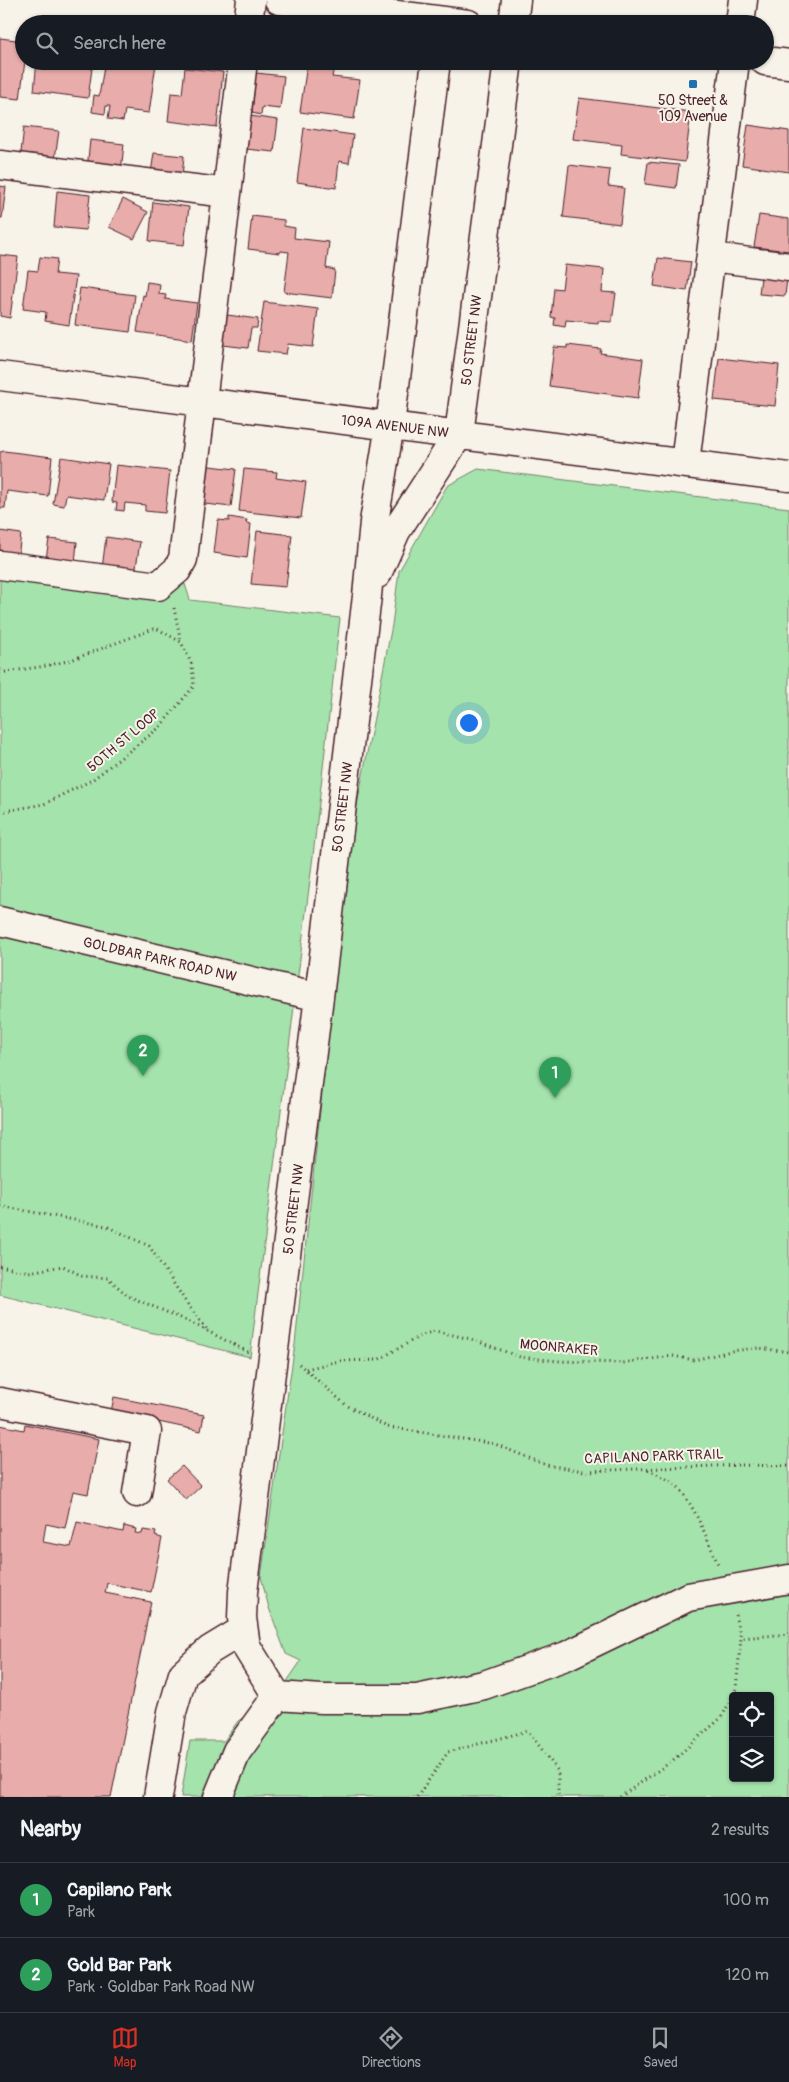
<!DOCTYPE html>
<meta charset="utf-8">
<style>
:root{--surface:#171b24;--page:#242831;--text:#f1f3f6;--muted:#9ea1a6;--line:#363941;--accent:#d93025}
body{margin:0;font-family:Pangolin,sans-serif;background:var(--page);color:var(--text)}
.controls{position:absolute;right:15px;bottom:15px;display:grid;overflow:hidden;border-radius:5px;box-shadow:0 1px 4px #0004}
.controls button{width:45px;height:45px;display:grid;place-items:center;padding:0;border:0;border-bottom:1px solid var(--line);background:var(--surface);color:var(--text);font:25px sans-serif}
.you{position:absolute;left:468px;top:722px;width:18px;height:18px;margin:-12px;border:4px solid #fff;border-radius:50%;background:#1a73e8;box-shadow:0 0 0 8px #1a73e833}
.badge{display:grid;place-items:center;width:32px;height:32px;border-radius:50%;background:var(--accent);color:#fff;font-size:16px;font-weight:700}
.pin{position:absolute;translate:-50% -41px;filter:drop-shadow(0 1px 2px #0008)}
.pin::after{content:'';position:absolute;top:26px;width:18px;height:15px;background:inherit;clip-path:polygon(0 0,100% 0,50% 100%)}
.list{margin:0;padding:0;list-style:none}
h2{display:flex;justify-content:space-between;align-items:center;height:65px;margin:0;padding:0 20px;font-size:21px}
h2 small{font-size:16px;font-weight:400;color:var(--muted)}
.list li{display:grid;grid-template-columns:32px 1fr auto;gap:15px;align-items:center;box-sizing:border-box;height:75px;padding:0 20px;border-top:1px solid var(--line)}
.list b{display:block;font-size:19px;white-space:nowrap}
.list p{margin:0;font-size:16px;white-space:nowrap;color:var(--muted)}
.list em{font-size:16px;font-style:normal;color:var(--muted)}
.icon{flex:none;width:28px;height:28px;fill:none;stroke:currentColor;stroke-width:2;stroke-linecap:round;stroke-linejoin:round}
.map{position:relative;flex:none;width:789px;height:1797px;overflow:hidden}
.search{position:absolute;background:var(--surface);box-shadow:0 1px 4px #0004;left:15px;right:15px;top:15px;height:55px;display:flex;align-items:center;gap:12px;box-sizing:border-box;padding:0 18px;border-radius:28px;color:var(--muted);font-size:19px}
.sheet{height:215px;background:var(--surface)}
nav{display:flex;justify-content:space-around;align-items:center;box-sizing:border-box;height:70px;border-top:1px solid var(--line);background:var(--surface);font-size:14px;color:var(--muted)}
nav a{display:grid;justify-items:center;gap:2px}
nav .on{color:var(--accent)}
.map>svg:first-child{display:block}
.green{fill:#a4e3ac;stroke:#77816c;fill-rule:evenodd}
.building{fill:#e8adaa;stroke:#4a1f2b}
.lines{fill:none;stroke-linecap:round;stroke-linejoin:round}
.minor-casing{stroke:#4a1f2b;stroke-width:31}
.path{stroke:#4a1f2b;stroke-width:3;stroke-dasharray:1 4;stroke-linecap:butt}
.minor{stroke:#f7f3e8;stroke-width:28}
.poi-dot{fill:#1f6fb2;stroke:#f7f3e8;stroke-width:2}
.labels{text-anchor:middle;stroke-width:4;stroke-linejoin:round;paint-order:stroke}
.poi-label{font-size:14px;fill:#4a1f2b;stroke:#f7f3e8}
.street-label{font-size:14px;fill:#4a1f2b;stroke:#f7f3e8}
</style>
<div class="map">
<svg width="789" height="1797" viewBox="0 0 789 1797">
<rect width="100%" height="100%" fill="#f7f3e8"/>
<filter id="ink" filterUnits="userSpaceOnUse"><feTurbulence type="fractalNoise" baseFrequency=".02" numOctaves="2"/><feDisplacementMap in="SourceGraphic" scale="10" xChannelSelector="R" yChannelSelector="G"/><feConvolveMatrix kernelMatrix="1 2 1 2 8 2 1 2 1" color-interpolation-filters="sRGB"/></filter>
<g filter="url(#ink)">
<path class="green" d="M478,469L789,508V1797H181L190,1741H224L238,1721L277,1696L301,1661L286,1654L269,1608L261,1577L295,1344L348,851L392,625L399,571L447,486ZM733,1696H770V1778H733Z
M0,577L162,597L185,584L190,600L340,618L313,856L250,1357L0,1295Z"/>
<path class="building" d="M0,38L24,41L25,61L20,99L0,97Z
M37,61H93L88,98L34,91Z
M105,61L130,63L131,61H136L156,64L149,113L125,110L123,121L108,119L110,106H106L105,114L92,112L94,95L99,96Z
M307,64L334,67L332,77L360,80L354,119L300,112Z
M185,68L223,72L217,127L168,121L171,93L182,94Z
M256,73L284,76L280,109L262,107L261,115L252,113Z
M579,98L691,112L685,162L621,154L622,145L573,139Z
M250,116L278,120L274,152L246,149Z
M748,125L789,131V172L742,165Z
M24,127L59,131L54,165L20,161Z
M304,128L353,135L349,163L339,161L336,188L297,182Z
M90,140L124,144L121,172L87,169Z
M154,153L184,156L182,177L151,173Z
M648,162L679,165L676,188L645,184Z
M569,165L610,170L608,186L624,188L620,224L563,217Z
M0,186L6,187L2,218H0Z
M57,191L90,195L86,230L54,227Z
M123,199L148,212L134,239L109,227Z
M153,202L189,207L184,245L149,241Z
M759,215L789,219V251L754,247Z
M252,216L284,220V226L295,228L294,238L329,242L326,268L335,270L332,298L284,292L289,252L281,251L280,253L248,249Z
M0,255L18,257L10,318L0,316Z
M40,257L57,259L55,274L76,276L69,325L45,321L46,312L23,309L28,270L38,271Z
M658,258L691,262L687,291L654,286Z
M565,265L604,269L602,292L616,293L612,322L598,321V323L566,320L565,327L554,325L555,318L551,317L554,288L562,289Z
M761,277L787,279L785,296L759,294Z
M147,282L160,284L159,294L166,295L165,299L197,303L192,340L137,332L143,295L145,296Z
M80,288L135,295L130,332L75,325Z
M264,302L318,309L313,347L288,344L286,354L257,351Z
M227,315L258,319L257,328H251L248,348L223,345Z
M567,345L601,349L600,353L643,359L638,398L549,386L554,347L567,348Z
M719,358L779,365L775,406L714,400Z
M4,451L52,457L48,496L7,491L5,508H0V452Z
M61,457L109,464L104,500L66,495L64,506L53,504Z
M116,465L170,471L165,513L145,511V505L125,503L124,511L116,510L117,503L112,502Z
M201,465L236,469L231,507L197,503Z
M244,469L277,472L276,478L306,482L301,518L239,511Z
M229,517L247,520L246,523L251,524L247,558L214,553L218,520L229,521Z
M0,531L21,534L18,557L0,555Z
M257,531L292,535L286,587L251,584Z
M106,537L140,542L135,574L102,569Z
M49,539L77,542L75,563L46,559Z
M114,1397L204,1415L201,1431L111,1412Z
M25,1424L99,1439L88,1494L73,1491L65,1528L46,1524L43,1542L71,1547L77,1522L123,1532L124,1526L136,1529L135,1533L142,1534L143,1530L156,1532L155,1536L162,1538L151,1592L107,1583L105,1593L151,1602L111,1797H0V1425L24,1430Z
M182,1466L201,1486L186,1500L167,1479Z"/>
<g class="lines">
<defs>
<path id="minor" d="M279,0L468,24
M248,24L251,0
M513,24L516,0
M740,24L743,0
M765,61L789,64
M0,165L227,193
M712,257L789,267
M0,376L789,477
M685,463L735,61
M0,565L158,586L177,570L183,559L243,61
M377,574L396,531L459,434L508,61
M0,921L319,997
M0,1402L147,1431L137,1493
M277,1696L246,1646L242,1618L243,1592L319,997L367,596L374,522L390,425L436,61
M277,1696L322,1699H417L484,1685L566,1656L688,1597L789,1579
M158,1797L172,1712L183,1674L210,1650L243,1630
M218,1797L237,1751L277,1696"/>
</defs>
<use href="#minor" class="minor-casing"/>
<path class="path" d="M174,608L181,642
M0,673L46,666L71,660L156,628L181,642L192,665L194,686L159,728L92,780L44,804L0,812
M0,1206L106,1226L149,1246L188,1305L209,1332
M0,1266L29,1272L63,1266L82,1276L108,1278L128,1296L188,1321L248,1352
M299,1364L346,1405L387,1427L495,1444L546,1465L584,1471L740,1465L789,1466
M306,1369L339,1361L378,1360L422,1335L435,1331L471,1339L520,1357L558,1361L623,1363L673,1356L694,1360L731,1351L759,1348L789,1352
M648,1470C657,1474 668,1479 676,1485C692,1500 709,1543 718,1564
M735,1615L741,1638
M417,1797L448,1752L528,1731L558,1771V1797
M620,1797L672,1761L722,1717L736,1689L741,1638L789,1634"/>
<use href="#minor" class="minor"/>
</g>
</g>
<rect class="poi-dot" x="688" y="79" width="10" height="10" rx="2.5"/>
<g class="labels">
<g class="poi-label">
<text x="693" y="105">50 Street &amp;<tspan x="693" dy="16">109 Avenue</tspan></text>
</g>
<g class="street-label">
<text transform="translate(471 340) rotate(-83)" y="5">50 STREET NW</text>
<text transform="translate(395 426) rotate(7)" y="5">109A AVENUE NW</text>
<text transform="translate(123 740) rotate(-40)" y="5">50TH ST LOOP</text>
<text transform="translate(342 807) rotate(-83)" y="5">50 STREET NW</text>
<text transform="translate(160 959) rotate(13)" y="5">GOLDBAR PARK ROAD NW</text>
<text transform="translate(293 1209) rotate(-83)" y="5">50 STREET NW</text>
<text transform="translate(559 1347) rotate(5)" y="5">MOONRAKER</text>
<text transform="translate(654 1456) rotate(-2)" y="5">CAPILANO PARK TRAIL</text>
</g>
</g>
</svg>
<div class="controls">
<button><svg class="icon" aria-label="locate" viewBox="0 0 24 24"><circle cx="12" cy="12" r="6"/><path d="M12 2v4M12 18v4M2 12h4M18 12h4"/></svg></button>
<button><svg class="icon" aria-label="layers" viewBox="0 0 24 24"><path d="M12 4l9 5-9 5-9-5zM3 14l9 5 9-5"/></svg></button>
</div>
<div class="you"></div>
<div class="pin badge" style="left:555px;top:1098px;background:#2e9e5b">1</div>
<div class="pin badge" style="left:143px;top:1076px;background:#2e9e5b">2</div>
<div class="search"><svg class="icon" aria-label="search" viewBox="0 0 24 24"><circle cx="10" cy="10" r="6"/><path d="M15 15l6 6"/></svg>Search here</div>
</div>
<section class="sheet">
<h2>Nearby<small>2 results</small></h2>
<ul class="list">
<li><span class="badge" style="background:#2e9e5b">1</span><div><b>Capilano Park</b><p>Park</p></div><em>100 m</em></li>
<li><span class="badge" style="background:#2e9e5b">2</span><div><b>Gold Bar Park</b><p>Park · Goldbar Park Road NW</p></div><em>120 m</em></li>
</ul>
</section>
<nav>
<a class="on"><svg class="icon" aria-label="map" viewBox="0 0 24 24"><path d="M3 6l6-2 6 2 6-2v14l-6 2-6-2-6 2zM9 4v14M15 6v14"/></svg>Map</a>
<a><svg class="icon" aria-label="directions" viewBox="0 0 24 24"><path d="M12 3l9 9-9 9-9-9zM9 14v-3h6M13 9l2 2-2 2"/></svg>Directions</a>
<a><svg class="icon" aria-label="saved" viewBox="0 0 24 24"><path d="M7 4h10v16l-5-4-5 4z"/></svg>Saved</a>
</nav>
